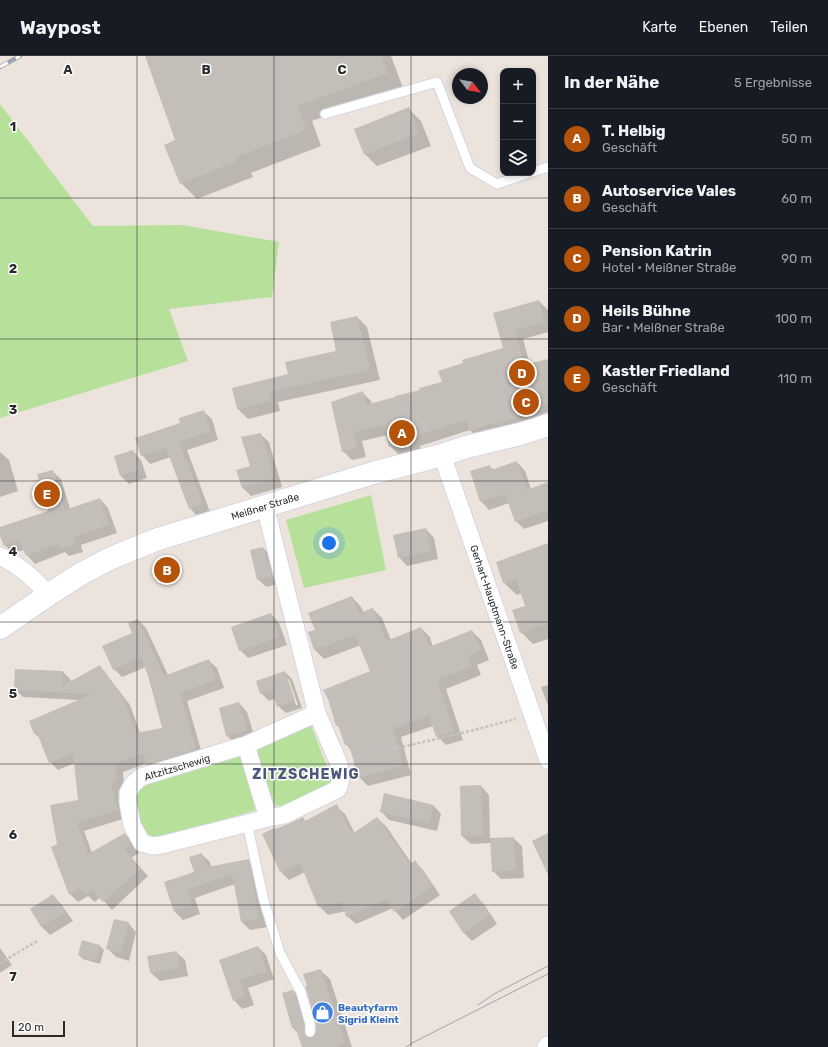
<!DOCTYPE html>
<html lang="de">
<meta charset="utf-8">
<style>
:root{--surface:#171b24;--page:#20242c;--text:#f1f3f6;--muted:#9ea1a6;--line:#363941;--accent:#b45309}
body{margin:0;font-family:Rubik,sans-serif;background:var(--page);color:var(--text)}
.controls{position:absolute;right:12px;top:12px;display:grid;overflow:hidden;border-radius:8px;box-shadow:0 2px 6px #0003}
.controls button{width:36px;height:36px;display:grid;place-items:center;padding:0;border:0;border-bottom:1px solid var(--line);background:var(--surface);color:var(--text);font:20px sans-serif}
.compass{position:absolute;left:452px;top:12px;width:36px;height:36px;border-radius:50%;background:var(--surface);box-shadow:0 2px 6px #0003;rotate:121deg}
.scale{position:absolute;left:12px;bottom:10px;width:53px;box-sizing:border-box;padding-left:4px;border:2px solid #2a2a2a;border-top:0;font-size:11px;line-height:14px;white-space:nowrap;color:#2a2a2a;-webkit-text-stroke:3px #fff;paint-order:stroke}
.you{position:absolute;left:329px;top:487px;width:14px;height:14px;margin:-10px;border:3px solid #fff;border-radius:50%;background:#1a73e8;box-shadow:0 0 0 6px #1a73e833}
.badge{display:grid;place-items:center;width:26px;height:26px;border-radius:50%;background:var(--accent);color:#fff;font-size:13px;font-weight:700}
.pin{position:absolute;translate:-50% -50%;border:2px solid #fff;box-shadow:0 1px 4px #0006}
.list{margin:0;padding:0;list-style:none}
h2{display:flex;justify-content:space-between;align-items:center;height:52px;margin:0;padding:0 16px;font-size:17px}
h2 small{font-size:13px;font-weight:400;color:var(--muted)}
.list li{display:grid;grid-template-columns:26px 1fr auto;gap:12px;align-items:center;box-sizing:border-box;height:60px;padding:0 16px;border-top:1px solid var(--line)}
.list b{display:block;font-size:15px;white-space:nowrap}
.list p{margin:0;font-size:13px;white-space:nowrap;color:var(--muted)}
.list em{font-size:13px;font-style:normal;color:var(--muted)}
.icon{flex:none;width:22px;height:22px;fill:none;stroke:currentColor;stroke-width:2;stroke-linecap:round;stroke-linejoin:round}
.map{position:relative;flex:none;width:548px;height:991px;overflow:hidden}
header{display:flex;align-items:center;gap:24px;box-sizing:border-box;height:56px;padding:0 20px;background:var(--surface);border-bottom:1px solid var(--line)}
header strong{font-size:19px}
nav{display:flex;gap:22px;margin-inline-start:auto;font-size:14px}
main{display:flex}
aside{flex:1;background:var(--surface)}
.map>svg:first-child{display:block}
.green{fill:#b7e19b}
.shadow{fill:#0003;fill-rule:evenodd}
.building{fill:#c4beb9}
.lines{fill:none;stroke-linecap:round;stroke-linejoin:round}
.lane-casing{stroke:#d2d6e2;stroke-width:11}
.street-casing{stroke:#d2d6e2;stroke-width:19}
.secondary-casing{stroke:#d2d6e2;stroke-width:24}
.path{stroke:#c3c3c3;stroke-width:2.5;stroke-dasharray:3 2;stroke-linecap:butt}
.lane{stroke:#fff;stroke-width:9}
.street{stroke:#fff;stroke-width:17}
.secondary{stroke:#fff;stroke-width:22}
.tram{stroke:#9fa4b4;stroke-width:1}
.rail-casing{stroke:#9fa4b4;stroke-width:4.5}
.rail{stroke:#fff;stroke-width:3;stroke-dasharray:9;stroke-linecap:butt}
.grid{fill:none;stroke:#2a2a2a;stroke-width:1;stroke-opacity:0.55}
.labels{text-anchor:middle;stroke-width:3;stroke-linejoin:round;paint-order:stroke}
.street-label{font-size:10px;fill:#2a2a2a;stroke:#fff}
.shop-label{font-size:10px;font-weight:bold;fill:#366cbe;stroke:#fff;text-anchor:start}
.district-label{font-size:14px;font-weight:bold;letter-spacing:1px;fill:#4c5779;stroke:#fff}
.grid-label{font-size:13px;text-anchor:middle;font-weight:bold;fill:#2a2a2a;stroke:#fff;stroke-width:3;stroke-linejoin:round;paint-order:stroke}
</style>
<header>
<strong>Waypost</strong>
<nav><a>Karte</a><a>Ebenen</a><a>Teilen</a></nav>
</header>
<main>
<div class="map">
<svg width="548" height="991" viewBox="0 0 548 991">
<rect width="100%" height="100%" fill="#ece4dc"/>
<path class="green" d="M0,48L93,170L182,169L279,186L272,241L169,253L188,305L0,362Z
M371,439L386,514L304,532L286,464Z
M311,669L332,724L329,731L287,751L275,749L254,693Z
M235,698L241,702L257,754L153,784L142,779L134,740L142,727Z"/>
<path class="shadow" d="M146,0H391L403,32L312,65L321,90L251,117L253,121L197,143L181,127L176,84Z
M409,53L421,65L431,90L377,110L365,98Z
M539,245L548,254V276L523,283L530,309L548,304V356L542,358L543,361L479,383L470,374L420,390L421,393L399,399L390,390L388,379L362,385L366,401L352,404L343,395L362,336L371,345L372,348L421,335L443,326L505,292L494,258Z
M357,261L367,271L380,324L278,346L280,355L248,363L238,353L233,333L289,319L337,295Z
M203,355L212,363L218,384L187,394L210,456L198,461L190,452L171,401L150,408L142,399L181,367Z
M260,378L269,386L282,431L251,440L243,432L251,411Z
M133,395L141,404L147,422L129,428L121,420Z
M0,396L9,404L18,435L0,441Z
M517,406L525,415L531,433L548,427V465L524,473L516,465L509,447L489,454L481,445L489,410L494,414Z
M52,415L61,423L70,453L100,443L108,452L117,477L81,489L83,496L69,500L65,496L35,508L27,499L24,494L13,497L5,489L0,478V472L50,455Z
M426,473L434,482L438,503L407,510L399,501Z
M548,488V583L533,588L521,576L526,550L522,537L517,539L504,527Z
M263,492L271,500L279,528L266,531L258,523Z
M352,541L361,551L364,557L373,553L382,562L391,584L421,572L430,581L433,591L472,575L481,584L489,604L477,609L481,619L446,633L463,684L446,689L437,680L433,670L401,681L411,719L368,730L359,721L351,694L346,688L340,673L337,669L371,615L361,589L324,603L315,594L309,577L316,574Z
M271,558L279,567L287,589L248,602L240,594Z
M138,564L146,572L168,619L208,604L217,612L224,632L187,645L203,701L155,716L147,708V707L123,716L124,734L118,735L126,762L84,775L92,797L125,778L133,786L139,797L131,802L148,820L112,854L100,841L95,846L88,840L78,846L70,838L58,789L79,744L75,707L58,714L50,706L41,683L35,678L79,644L23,641L15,633L63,616L71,624V626L99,610L107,619L130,649L140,677L163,673L146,611L122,621L114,613L133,577Z
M285,616L292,623L302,652L286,657L278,650L276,642L269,645L261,637ZM287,623H289L298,649H296Z
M548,629V650L541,631Z
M239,647L247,656L255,682L236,688L227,680Z
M481,730L489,739L490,783L513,782L522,790L524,822L501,823L493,815L491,787L471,788L462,780Z
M433,749L441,758L437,775L389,764L381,755Z
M336,750L345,758L355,778L377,762L386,770L412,808L415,806L423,814L440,839L403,864L395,855L393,852L356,868L347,860L346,855L328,859L319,850L305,816L289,824L281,816L275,774L303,762L306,765Z
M201,798L210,806L211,811L248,804L257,813L267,871L250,874L242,866L235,828L195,842L200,858L183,864L174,855L195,817Z
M53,839L61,848L73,865L50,879L42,871L31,853Z
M475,839L483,847L497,868L472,885L464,877L450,856Z
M128,867L136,876L129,905L116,901L108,893Z
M83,886L100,890L104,894L100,908L83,903L79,899Z
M258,891L266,899L274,923L248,932L254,949L242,953L234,944L220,904Z
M0,892L12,909L0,917Z
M176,896L185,904L188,920L160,925L151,917L148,901Z
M321,915L330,923L352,991H303L299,978L293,972L284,937L293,935L301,943L312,978V982L317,977Z"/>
<path class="building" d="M145,0H382L388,17L297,50L306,74L236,101L238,105L180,128L164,89L175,84Z
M409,51L419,77L364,99L354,73Z
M539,244L545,266L515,274L524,309L548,303V349L519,357L520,361L494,369L493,367L470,375L466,364L412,381L413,384L389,391L384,369L354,376L357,392L342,396L331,346L363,335L366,349L395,341V340L420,334L419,332L442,326L438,315L463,307L462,304L503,292L493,257Z
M357,260L370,314L269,336L271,345L237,353L232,332L288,318L285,306L336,295L330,266Z
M204,354L211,375L179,386L203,448L189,453L166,392L141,400L135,382L180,367L179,362Z
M261,377L274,422L242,432L236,414L250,410L241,381Z
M133,394L139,414L120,420L114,400Z
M517,405L527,434L548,426V454L515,466L505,438L480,446L470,415L490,409L491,414Z
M53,414L65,454L100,442L109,469L74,481L76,488L60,493L58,488L26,500L19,485L4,490L0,480V471L48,455L37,418Z
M426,472L431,495L398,502L393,479Z
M548,487V567L520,577L512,554L525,550L516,523L503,527L496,506Z
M263,491L272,520L257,524L250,494Z
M352,540L359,557L373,552L386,585L421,571L429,591L472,574L481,594L468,600L472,610L437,624L454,675L436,681L429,660L393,672L403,710L358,722L349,688L345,689L338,669L336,670L328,643L323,634L370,615L355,579L314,594L308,576L315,574L308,557Z
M271,557L279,581L239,595L231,571Z
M138,563L164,620L209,603L216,624L180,637L196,693L146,709L144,697L115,708L117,726L111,727L118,754L77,767L88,798L125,777L131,788L124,793L141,812L103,846L92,834L86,839L80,832L69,839L51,791L57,788L50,749L78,744L73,697L49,707L37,677L34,678L29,665L92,638L14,634L15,613L63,615L62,630L100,609L122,640L136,677L162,672L149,623L141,601L113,614L102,590L132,577L128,567Z
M285,615L295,644L277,651L272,634L260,638L256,625Z
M239,646L247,674L226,680L219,652Z
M481,729L483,779L461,780L460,730Z
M384,737L434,749L429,767L380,756Z
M337,748L352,778L377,761L410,808L415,804L433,830L394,856L387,843L346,861L342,846L318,851L300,807L280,816L262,778L274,772L275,773L288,768L303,761L305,765Z
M548,777V819L532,785Z
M514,781L516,814L492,816L490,782Z
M202,797L207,811L249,803L259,863L241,866L232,818L187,834L192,849L174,856L164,826L194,816L189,801Z
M475,837L490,859L463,877L449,855Z
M53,838L65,856L41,871L30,853Z
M114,863L129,866L121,897L106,893Z
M82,884L100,889L96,905L78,899Z
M258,890L267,915L240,924L246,940L233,945L219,904Z
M177,895L180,912L150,917L147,900Z
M321,913L345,987L335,991H302L295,971L292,972L282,937L293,934L295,938L304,969L305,979L307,981L310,982L313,981L316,976V967L305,930H307L303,918Z"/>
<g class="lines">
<defs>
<path id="lane" d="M325,58L437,26L470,112L497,128L529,117
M533,116L548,111
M247,767L264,845L280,897L301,936L310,968V976"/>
<path id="street" d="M442,399L548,704
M265,450L317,657L339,708L341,722L338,733L284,759L268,762L161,789L153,790L142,787L132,769L128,747V737L133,728L141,721L246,689L317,657
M0,500C19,509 35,523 48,539
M246,689L268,762
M546,991L548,989"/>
<path id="secondary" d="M0,572L48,539L79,519L109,503L155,484L373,417L442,399L466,391L520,378L548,369"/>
</defs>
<use href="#lane" class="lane-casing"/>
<use href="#street" class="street-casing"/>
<use href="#secondary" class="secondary-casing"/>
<path class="path" d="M354,702L458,678L516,663
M0,907L37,885"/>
<use href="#lane" class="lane"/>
<use href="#street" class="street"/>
<use href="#secondary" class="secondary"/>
<path class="tram" d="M478,949L494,938L548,910
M406,991L414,986L548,918"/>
<defs>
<path id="rail" d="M0,11L20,0"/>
</defs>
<use href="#rail" class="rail-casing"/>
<use href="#rail" class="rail"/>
</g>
<path class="grid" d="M137,0V991M274,0V991M411,0V991M0,142H548M0,283H548M0,425H548M0,566H548M0,708H548M0,849H548"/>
<defs>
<symbol id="shop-disc" viewBox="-11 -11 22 22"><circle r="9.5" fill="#3f7fe0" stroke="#fff"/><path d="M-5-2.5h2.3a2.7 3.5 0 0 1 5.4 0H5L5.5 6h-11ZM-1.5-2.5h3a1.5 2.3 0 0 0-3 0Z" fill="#fff"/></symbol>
</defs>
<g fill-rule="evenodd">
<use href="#shop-disc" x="310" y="944" width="25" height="25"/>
</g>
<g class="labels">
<g class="street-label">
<text transform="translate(265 450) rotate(-17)" y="4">Meißner Straße</text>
<text transform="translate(495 551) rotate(71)" y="4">Gerhart-Hauptmann-Straße</text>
<text transform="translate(177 711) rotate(-17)" y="4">Altzitzschewig</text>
</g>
<g class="shop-label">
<text x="338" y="955">Beautyfarm<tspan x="338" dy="12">Sigrid Kleint</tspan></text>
</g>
<g class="district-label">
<text x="306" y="723">ZITZSCHEWIG</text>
</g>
</g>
<g class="grid-label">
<text x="68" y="18">A</text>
<text x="206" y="18">B</text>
<text x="342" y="18">C</text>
<text x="13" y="75">1</text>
<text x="13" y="217">2</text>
<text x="13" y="358">3</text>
<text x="13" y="500">4</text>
<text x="13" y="642">5</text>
<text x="13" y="783">6</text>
<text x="13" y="925">7</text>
</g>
</svg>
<div class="controls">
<button>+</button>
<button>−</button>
<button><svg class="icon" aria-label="layers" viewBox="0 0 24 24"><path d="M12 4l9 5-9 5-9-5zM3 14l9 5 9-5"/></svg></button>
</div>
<svg class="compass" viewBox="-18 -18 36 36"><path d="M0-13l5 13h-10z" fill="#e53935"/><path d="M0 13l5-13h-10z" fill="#9ea1a6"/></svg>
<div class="scale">20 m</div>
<div class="you"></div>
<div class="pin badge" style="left:402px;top:377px">A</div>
<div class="pin badge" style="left:167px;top:514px">B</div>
<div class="pin badge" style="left:526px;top:346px">C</div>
<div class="pin badge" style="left:522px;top:317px">D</div>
<div class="pin badge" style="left:47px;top:438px">E</div>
</div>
<aside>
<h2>In der Nähe<small>5 Ergebnisse</small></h2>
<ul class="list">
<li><span class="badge">A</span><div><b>T. Helbig</b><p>Geschäft</p></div><em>50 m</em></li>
<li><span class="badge">B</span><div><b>Autoservice Vales</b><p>Geschäft</p></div><em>60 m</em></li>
<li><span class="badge">C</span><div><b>Pension Katrin</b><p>Hotel · Meißner Straße</p></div><em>90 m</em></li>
<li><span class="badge">D</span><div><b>Heils Bühne</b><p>Bar · Meißner Straße</p></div><em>100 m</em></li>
<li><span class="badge">E</span><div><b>Kastler Friedland</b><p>Geschäft</p></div><em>110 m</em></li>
</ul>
</aside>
</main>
